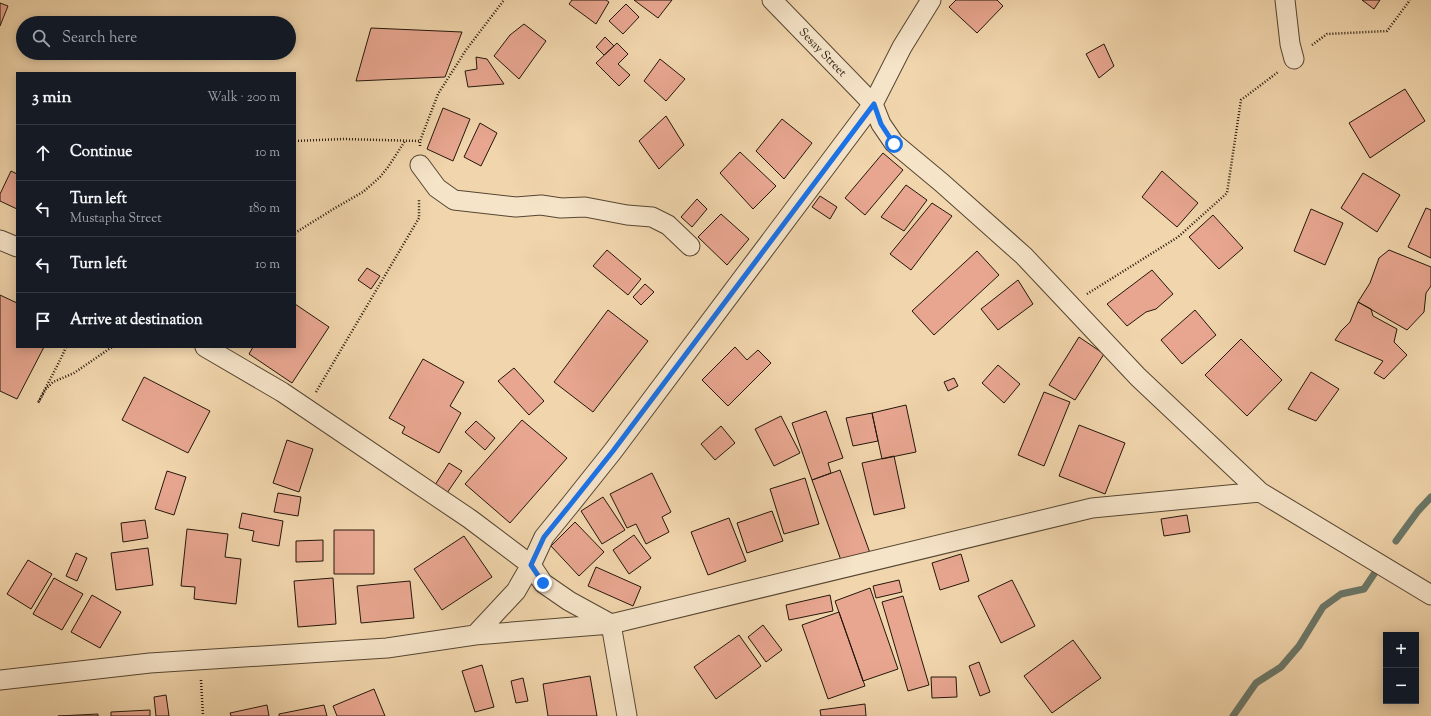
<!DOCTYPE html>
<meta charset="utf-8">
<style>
:root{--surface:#171b24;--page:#20242c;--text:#f1f3f6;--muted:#9ea1a6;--line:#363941}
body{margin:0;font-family:"Sorts Mill Goudy",serif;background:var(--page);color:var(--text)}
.controls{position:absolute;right:12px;bottom:12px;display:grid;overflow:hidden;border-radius:0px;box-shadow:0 2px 10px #0003}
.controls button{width:36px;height:36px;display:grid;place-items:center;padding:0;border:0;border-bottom:1px solid var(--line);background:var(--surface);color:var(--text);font:20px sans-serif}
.stop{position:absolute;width:12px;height:12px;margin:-9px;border:3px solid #1a73e8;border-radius:50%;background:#fff}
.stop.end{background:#1a73e8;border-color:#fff;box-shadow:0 1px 4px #0008}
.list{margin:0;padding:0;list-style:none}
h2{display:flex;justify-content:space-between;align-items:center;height:52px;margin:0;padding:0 16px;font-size:17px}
h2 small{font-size:13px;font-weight:400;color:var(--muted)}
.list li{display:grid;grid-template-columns:26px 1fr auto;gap:12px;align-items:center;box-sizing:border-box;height:56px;padding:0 16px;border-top:1px solid var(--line)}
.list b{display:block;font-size:15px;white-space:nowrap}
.list p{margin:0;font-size:13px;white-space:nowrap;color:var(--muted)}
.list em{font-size:13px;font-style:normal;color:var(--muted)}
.icon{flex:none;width:22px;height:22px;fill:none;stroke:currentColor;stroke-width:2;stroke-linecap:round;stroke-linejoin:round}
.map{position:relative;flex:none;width:1431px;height:716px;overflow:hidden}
.search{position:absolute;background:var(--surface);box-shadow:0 2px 10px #0003;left:16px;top:16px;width:280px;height:44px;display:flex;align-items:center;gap:10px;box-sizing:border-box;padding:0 14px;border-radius:22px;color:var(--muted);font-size:15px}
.panel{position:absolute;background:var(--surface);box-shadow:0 2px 10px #0003;left:16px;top:72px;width:280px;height:276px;border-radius:0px}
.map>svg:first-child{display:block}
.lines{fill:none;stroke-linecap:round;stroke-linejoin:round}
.stream{stroke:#6b7869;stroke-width:7}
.building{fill:#e8a690;stroke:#23170a}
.minor-casing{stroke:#564632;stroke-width:21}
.path{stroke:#23170a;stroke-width:2.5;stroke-dasharray:1 2;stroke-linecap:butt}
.minor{stroke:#f6e4c9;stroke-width:19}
.route{stroke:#1a73e8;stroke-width:5}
.labels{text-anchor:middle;stroke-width:3;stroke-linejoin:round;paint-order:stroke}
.street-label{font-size:12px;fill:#23170a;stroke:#f6e4c9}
</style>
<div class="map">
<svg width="1431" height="716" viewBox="0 0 1431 716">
<rect width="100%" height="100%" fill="#f1d5ac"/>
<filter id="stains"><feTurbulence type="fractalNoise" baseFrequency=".005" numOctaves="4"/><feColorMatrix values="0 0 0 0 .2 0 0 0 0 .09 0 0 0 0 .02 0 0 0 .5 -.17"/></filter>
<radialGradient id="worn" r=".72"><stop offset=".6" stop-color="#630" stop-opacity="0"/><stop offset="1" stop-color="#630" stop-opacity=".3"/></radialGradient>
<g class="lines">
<path class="stream" d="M1396,541L1418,511L1431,497
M1233,716L1256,683L1281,667L1299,646L1323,607L1341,594L1364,589L1380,565"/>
</g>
<path class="building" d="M572,0H606L609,2L596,24L569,4Z
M634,0H672L658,18Z
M956,0H997L1003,6L977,33L949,7Z
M1362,0H1380L1374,9Z
M0,3L8,6L0,26Z
M626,4L639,17L623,34L609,21Z
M524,24L546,41L519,79L494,56L510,35Z
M371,28L462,32L445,77L356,81Z
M605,37L614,46L604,55L596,47Z
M617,43L628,54L618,64L630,75L619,86L596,63Z
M1104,44L1114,66L1099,78L1086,54Z
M476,57L487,59L504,84L468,87L465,71L477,69Z
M660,59L685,79L666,101L644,81Z
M1405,89L1425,121L1370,158L1349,123Z
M443,108L470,119L453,161L427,149Z
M666,116L684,145L659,169L639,141Z
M782,119L812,143L784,179L756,151Z
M480,123L497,133L481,166L464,157Z
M740,152L776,186L753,209L720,173Z
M883,153L903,170L865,215L845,198Z
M11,171L17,174V209L0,201V194Z
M1162,171L1198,203L1177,227L1142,197Z
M1363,173L1400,195L1377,232L1341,208Z
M906,185L927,200L904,231L881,217Z
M820,196L837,207L830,219L812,207Z
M697,199L707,209L692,227L681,217Z
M932,203L952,216L911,270L890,254Z
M1426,208L1431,210V258L1408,247Z
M1311,209L1343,223L1325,265L1294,251Z
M721,214L749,239L727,265L698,237Z
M1213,215L1243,248L1219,269L1189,237Z
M607,250L641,279L628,295L593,266Z
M1389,250L1431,267V286L1426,293L1424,312L1407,330L1358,302L1370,283L1379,258Z
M977,251L999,275L934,335L912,311Z
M367,268L380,276L371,289L358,280Z
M1152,270L1173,294L1156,309L1146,312L1127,326L1107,304Z
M1018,280L1033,304L998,330L981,309Z
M645,284L654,292L641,305L633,297Z
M0,295L17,303V347H44L17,399L0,391Z
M1358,302L1371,309L1373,316L1397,329L1394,342L1407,355L1384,379L1374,373L1383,361L1335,340L1341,331L1350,322Z
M295,304L329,327L292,383L249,354L253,347H295Z
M608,310L648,341L593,412L554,382Z
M1195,310L1216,335L1182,364L1161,340Z
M1079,337L1104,354L1075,400L1049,385Z
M1241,339L1282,380L1247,416L1205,375Z
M735,347L747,360L758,350L771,363L728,406L702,380Z
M423,359L464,382L450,406L461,413L439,453L402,433L405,427L389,418Z
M998,365L1020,384L1004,403L982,383Z
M514,368L544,401L529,415L498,381Z
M1311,372L1339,389L1316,421L1288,409Z
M144,377L210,411L188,453L122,420Z
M954,378L958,386L948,391L944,382Z
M1044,392L1070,402L1044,466L1018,455Z
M906,405L916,452L882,459L872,413Z
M826,411L843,458L828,463L831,473L812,480L792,423Z
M872,413L878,441L853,446L846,418Z
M781,416L800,453L774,466L755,429Z
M522,420L567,458L510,523L465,484Z
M476,421L495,438L485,450L465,432Z
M1079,425L1125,443L1105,494L1059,476Z
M721,426L735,443L715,460L701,444Z
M287,440L313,449L299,492L273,483Z
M894,456L905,508L874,515L862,463Z
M449,463L462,471L447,493L435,485Z
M840,470L870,553L842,563L812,480Z
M167,471L186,477L174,515L155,509Z
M652,473L671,512L662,517L669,532L646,544L636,524L627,528L610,494Z
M805,478L819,524L784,534L770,489Z
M278,493L301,497L298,516L274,512Z
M603,497L625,530L602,544L581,511Z
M772,511L783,541L747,553L737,523Z
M242,513L283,521L279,546L252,541L254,531L239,528Z
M1187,515L1190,532L1164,536L1161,519Z
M729,518L746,561L708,575L691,532Z
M145,520L148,538L123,542L121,523Z
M575,522L604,552L579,576L551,546Z
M187,529L228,534L225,557L241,559L236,604L194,599L195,587L181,586Z
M334,530H374V574H334Z
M634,535L651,558L629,574L613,550Z
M464,536L492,577L442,610L414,569Z
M323,540V561L296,562V541Z
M148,548L153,585L116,590L111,553Z
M76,553L87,558L77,581L66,576Z
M961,554L969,581L940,590L932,563Z
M28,560L52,574L31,609L7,594Z
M596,567L641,587L633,606L588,586Z
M54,578L83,594L62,630L33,614Z
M333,578L336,624L298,627L294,581Z
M899,580L902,592L876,598L873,586Z
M1012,580L1035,626L1001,643L978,596Z
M410,581L414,618L361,623L357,586Z
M870,588L898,669L863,681L835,601Z
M92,595L121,612L100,648L71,632Z
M830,595L833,611L789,620L786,605Z
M903,596L929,685L908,691L882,602Z
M839,612L865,686L828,699L802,625Z
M763,625L782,650L766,662L748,637Z
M739,635L761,666L716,699L694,667Z
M1073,640L1101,678L1052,713L1024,676Z
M979,662L990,692L980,696L969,666Z
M482,665L494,707L475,712L462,671Z
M590,676L597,716H548L543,684Z
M931,677H956L957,697L932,698Z
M523,678L528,701L516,703L511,681Z
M374,689L385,716H337L333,706Z
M166,695L169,716H156L154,697Z
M865,704L866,716H821L820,710Z
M267,705L269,716H231L230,713Z
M324,705L327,716H279V714Z
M150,710V716H111V712Z
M98,714V716H58Z"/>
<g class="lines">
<defs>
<path id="minor" d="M772,0L873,104L881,124L894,143L942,183L1024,256L1138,377L1260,492L1431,595
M1285,0L1290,44L1294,59
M420,165L437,188L454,200L516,207L541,205L561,208L585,207L627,215L652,217L668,225L690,246
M0,240L17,247
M205,347L282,392L470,519L531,565L543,583L569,601L611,624L627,716
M475,635L516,591L531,565L544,537L570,505L613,451L873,104L902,47L931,0
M0,680L150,663L387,648L475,635L611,624L1092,508L1260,492"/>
</defs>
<use href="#minor" class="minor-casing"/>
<path class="path" d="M1312,45L1327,34L1387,31L1410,0
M295,141L343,139L420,141
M420,146V141L438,94L466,50L504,0
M295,233L335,208L363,192L380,177L388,167L405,141
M1087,294L1178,237L1227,193L1241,100L1278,72
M66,347C58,366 47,384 38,403L46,389L53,382L74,373L112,347
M316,392L419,218V199
M201,680L203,716"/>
<use href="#minor" class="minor"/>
</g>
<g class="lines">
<path class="route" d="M543,583L531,565L544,537L570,505L613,451L874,104L881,124L894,144"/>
</g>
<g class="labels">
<g class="street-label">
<text transform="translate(823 52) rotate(46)" y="4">Sesay Street</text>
</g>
</g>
<rect width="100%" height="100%" filter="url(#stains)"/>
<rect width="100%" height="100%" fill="url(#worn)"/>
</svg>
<div class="controls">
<button>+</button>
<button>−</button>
</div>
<div class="stop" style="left:894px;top:144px"></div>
<div class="stop end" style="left:543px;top:583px"></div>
<div class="search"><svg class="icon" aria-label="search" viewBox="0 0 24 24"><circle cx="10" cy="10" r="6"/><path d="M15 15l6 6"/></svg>Search here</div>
<section class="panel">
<h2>3 min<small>Walk · 200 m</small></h2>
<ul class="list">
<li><svg class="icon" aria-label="ahead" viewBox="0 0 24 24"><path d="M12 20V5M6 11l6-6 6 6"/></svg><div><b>Continue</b></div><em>10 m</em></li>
<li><svg class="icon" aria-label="left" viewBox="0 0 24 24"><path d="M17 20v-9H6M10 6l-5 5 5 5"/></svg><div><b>Turn left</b><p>Mustapha Street</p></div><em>180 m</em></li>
<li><svg class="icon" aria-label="left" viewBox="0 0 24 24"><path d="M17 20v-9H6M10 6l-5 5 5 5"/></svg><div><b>Turn left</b></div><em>10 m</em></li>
<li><svg class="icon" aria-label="arrive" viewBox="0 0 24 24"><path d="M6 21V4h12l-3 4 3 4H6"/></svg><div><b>Arrive at destination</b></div></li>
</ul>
</section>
</div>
